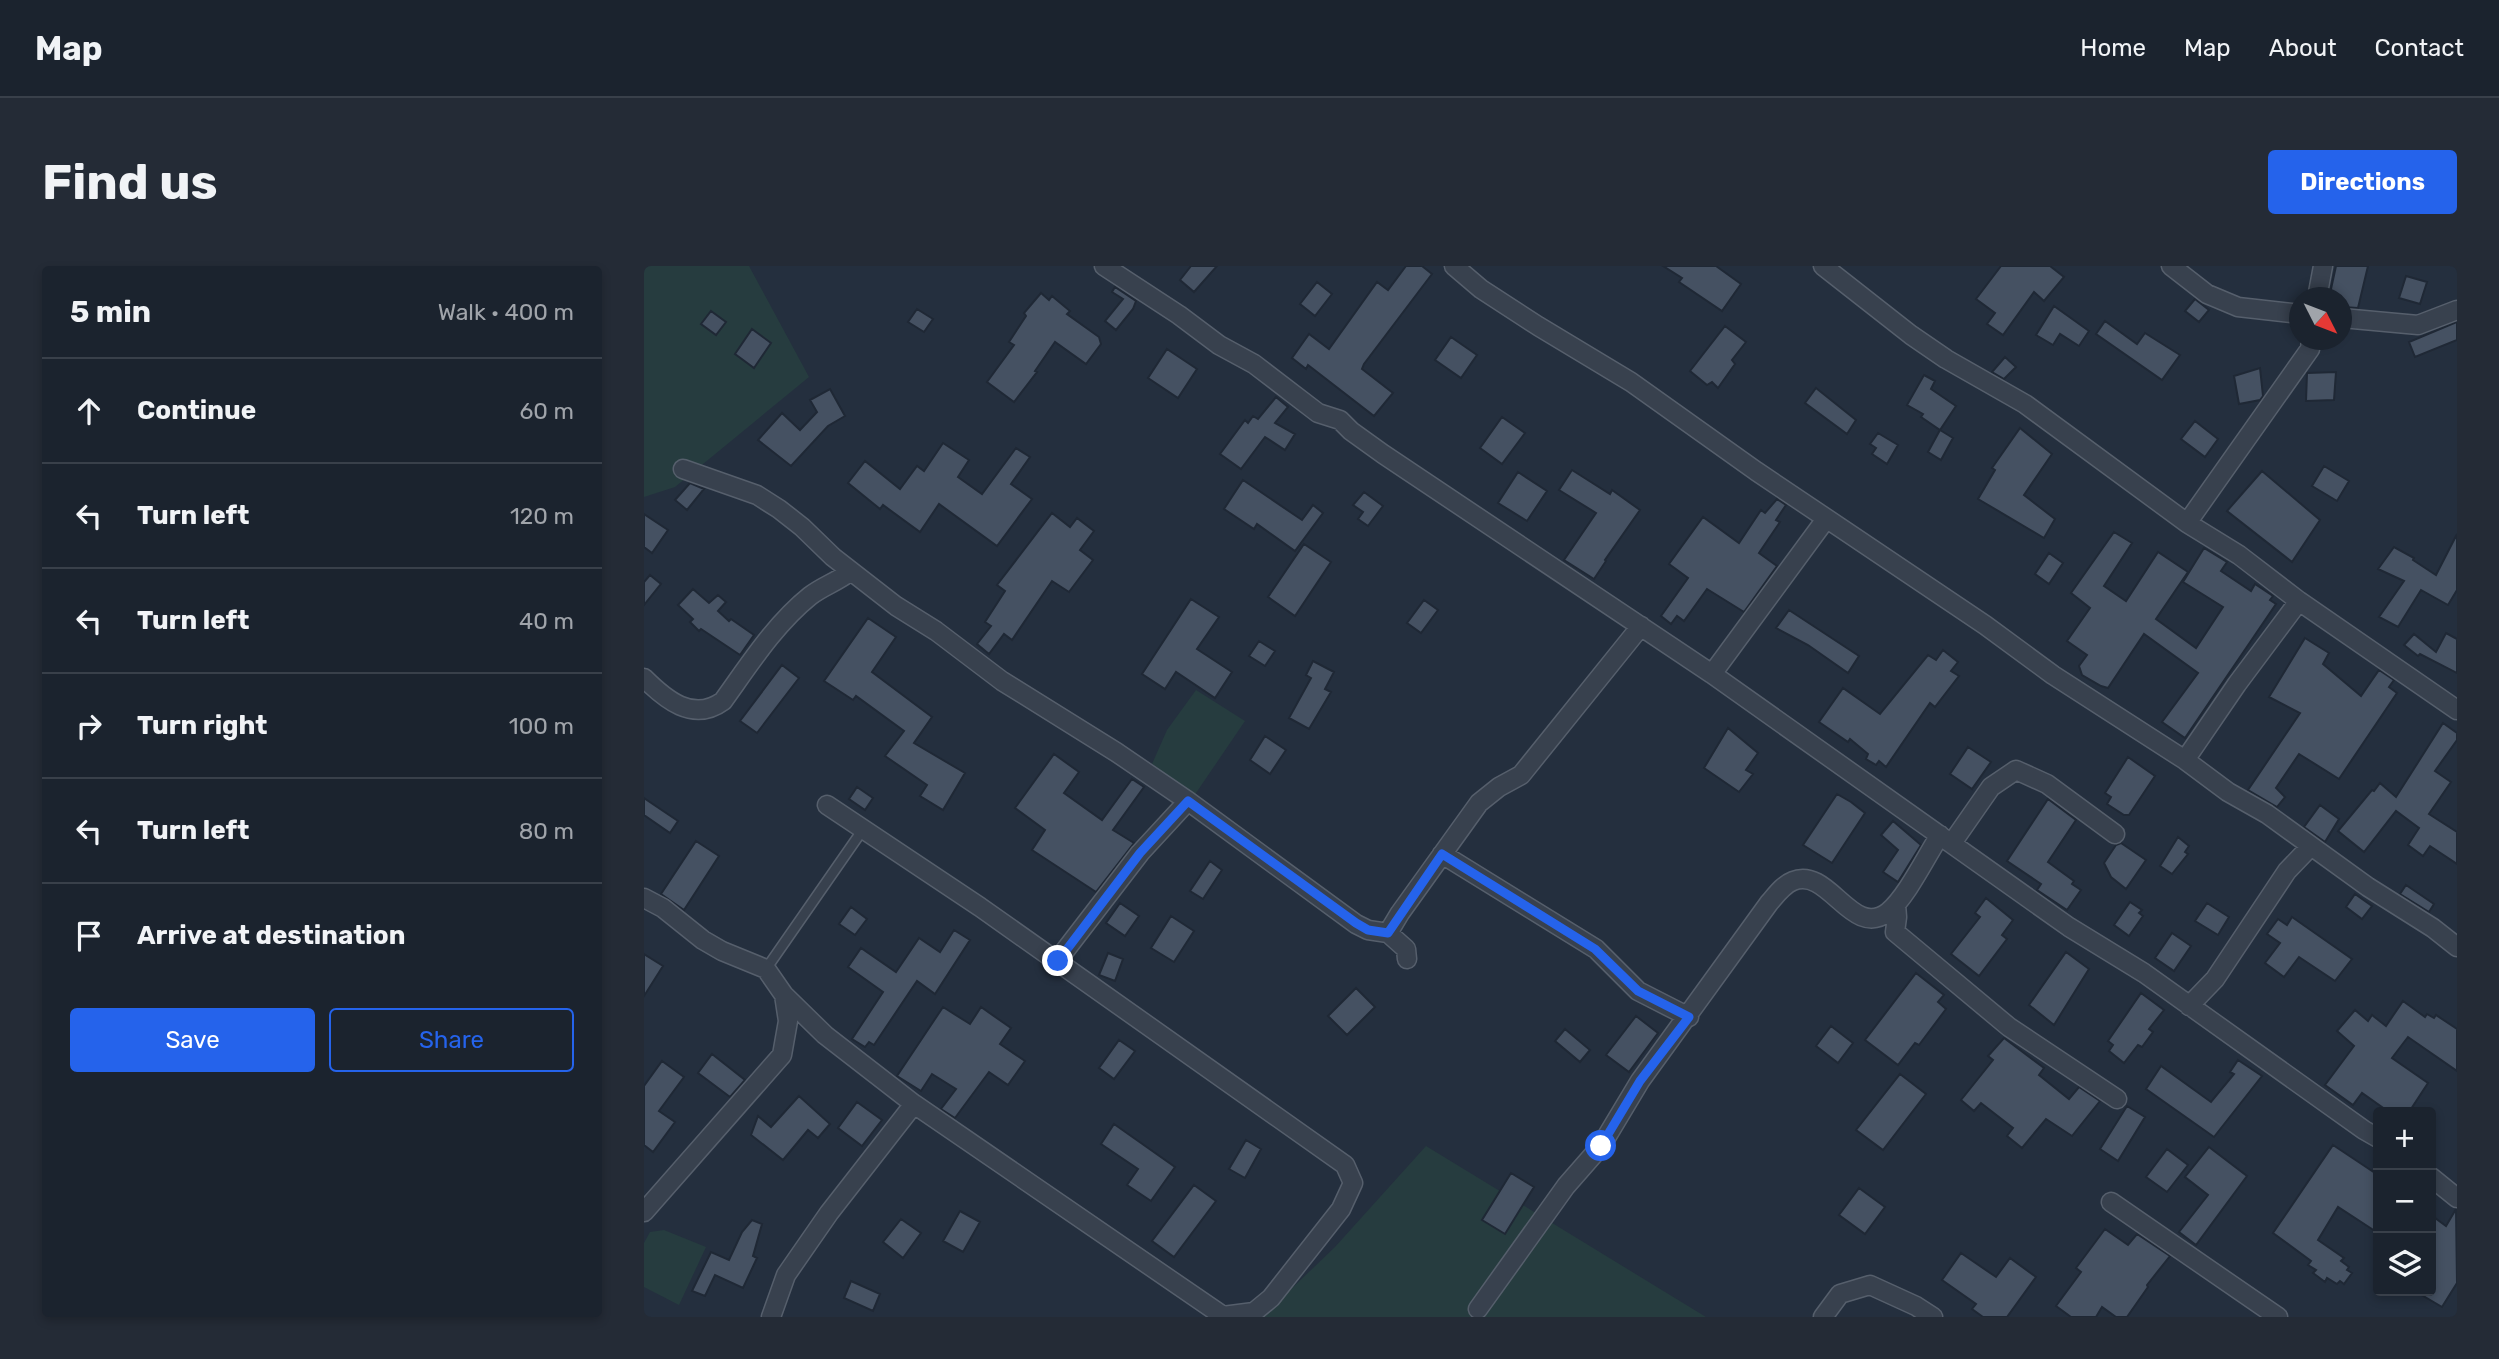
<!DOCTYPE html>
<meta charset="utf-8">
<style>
:root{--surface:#1b232e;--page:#242b36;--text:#f1f3f6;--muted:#a0a4aa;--line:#39404a;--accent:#2563eb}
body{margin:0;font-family:Rubik,sans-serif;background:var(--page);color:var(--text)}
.controls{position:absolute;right:21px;bottom:21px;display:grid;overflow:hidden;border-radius:7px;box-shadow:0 4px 10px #0003}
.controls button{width:63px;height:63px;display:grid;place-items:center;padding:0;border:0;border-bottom:2px solid var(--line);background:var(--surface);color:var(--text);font:35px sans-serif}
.compass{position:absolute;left:1645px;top:21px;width:63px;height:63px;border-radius:50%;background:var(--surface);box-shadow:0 4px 10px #0003;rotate:132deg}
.stop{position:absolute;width:21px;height:21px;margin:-16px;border:5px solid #2563eb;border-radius:50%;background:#fff}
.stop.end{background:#2563eb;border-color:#fff;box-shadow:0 2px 7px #0008}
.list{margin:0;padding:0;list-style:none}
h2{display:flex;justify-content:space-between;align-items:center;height:91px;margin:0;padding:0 28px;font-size:30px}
h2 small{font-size:23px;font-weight:400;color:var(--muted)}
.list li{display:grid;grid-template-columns:46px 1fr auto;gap:21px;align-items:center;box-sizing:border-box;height:105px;padding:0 28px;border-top:2px solid var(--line)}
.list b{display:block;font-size:26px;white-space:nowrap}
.list em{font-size:23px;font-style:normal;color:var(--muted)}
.actions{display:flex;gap:14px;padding:21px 28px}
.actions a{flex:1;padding:16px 0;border:2px solid var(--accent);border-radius:7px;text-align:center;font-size:24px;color:var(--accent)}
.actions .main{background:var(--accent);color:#fff}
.icon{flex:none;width:38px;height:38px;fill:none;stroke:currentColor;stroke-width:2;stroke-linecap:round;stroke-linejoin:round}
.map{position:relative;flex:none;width:1813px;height:1051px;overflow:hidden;border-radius:7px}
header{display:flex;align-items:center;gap:42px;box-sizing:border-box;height:98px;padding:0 35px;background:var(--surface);border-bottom:2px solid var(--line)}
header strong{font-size:33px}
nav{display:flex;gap:38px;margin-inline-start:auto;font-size:24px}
.intro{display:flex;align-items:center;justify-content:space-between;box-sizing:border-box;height:168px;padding:0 42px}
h1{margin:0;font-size:49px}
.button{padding:18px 32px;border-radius:7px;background:var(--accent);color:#fff;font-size:24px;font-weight:700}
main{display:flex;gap:42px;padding:0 42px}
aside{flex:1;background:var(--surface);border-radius:7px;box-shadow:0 4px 10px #0003}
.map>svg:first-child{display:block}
.green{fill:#263c3f}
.building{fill:#455162;stroke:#1f2835;stroke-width:2}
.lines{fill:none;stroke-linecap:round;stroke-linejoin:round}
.lane-casing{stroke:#565f6c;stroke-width:12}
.street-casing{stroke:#565f6c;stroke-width:21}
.lane{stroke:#38414e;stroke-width:9}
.street{stroke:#38414e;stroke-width:18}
.route{stroke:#2563eb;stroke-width:9}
</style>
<header>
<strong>Map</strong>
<nav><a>Home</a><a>Map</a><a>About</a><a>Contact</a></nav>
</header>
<div class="intro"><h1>Find us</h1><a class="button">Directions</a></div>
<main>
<aside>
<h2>5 min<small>Walk · 400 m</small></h2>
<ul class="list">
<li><svg class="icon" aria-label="ahead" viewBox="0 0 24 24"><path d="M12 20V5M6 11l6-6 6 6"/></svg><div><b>Continue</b></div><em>60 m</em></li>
<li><svg class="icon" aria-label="left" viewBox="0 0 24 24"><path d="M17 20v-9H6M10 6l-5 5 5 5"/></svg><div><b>Turn left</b></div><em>120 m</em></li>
<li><svg class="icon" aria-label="left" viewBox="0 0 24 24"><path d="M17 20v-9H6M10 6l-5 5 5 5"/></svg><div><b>Turn left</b></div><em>40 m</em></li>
<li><svg class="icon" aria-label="right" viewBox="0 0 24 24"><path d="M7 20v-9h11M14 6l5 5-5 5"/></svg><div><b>Turn right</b></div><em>100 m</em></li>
<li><svg class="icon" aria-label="left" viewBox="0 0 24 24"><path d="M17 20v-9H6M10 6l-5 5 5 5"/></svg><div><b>Turn left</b></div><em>80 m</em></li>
<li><svg class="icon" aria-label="arrive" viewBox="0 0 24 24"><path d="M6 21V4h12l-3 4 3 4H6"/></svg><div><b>Arrive at destination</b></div></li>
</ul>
<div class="actions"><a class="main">Save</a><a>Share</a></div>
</aside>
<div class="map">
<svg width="1813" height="1051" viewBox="0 0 1813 1051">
<rect width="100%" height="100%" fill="#242f3e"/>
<path class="green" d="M0,0H105L165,111L31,221L0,231Z
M552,424L601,455L550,530L508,498L523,464Z
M782,880L1062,1051H618L691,981Z
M20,964L62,981L35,1039L0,1021V977L6,966Z"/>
<path class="building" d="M547,0H573L550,26L536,14Z
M762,0H778L788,8L720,98L718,103L749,127L730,150L664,99L662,103L648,92L665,68L685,83L733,16L744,24Z
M1019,0H1072L1097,18L1078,45L1035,16L1038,12Z
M1357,0H1406L1420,11L1400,35L1390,26L1359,69L1343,58L1351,47L1332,33Z
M1692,0H1724L1714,42L1698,41V32H1685Z
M1762,10L1783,16L1776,38L1755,32Z
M673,16L688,28L671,50L656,38Z
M471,21L492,35L489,43L472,64L461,55L479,33L468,26Z
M397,27L405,34L408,30L426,45L423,48L455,71L457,78L442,98L411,76L391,105L393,106L370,136L343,116L370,79L365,76L382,50L380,47Z
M1551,33L1565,44L1555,56L1541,45Z
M1410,40L1445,65L1435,80L1416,68L1409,79L1392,69Z
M273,43L289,53L280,66L264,56Z
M67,45L82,56L72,69L57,58Z
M1461,55L1493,78L1501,67L1536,89L1518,114L1452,68Z
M1813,56V74L1771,91L1765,76Z
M1081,60L1102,76L1088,94L1091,98L1074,122L1068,116L1063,119L1046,105Z
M108,63L127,77L110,102L91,88Z
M807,71L833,89L817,112L791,94Z
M523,83L553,103L534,132L504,112Z
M1361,91L1372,101L1360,113L1348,106Z
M1616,102L1619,130L1616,134L1595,138L1590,110Z
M1692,106L1690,134L1662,135L1663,107Z
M1280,109L1291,115L1287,123L1312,140L1296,164L1277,151L1279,148L1263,139Z
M1172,122L1212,154L1203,168L1161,137Z
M186,123L201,150L184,160L147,200L114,174L138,147L156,164L173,146L166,134Z
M632,131L644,141L631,157L651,168L641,184L621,171L597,203L576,188L601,154L604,157L609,150L614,153Z
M858,151L881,167L858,198L836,182Z
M1551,155L1574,173L1561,191L1537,173Z
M1376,162L1408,188L1380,229L1411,253L1400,272L1334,233L1351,204L1348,202Z
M1296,164L1309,172L1297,194L1284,186Z
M1234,167L1254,179L1243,198L1228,188L1232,182L1226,178Z
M299,177L325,194L314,211L338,228L372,182L386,191L367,218L388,233L353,280L295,238L276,266L239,239L236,243L204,217L221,195L256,223L273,200L280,205Z
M1680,200L1705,215L1693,235L1668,220Z
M928,204L966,228L968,224L996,244L961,294L962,295L950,313L920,294L952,247L915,224Z
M1618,205L1676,254L1648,296L1583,245Z
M874,206L903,225L883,255L854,237Z
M599,214L658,254L669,239L679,247L651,285L613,258L610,263L580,243Z
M46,217L60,223L43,244L31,234Z
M720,226L739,240L724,260L714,253L719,246L709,239Z
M1133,233L1142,239L1132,254L1136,256L1115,287L1133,300L1100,346L1063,323L1040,355L1033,350L1027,358L1017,350L1044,312L1025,298L1059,251L1095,277L1117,244L1121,247Z
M408,247L426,261L433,252L450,265L436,284L449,294L425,326L408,315L368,374L360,368L345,388L333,378L347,360L341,356L361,325L353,319Z
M0,248L24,264L8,287L0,281Z
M1470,266L1488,277L1460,320L1482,335L1514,286L1544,306L1512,353L1552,382L1579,341L1539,316L1560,282L1583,296L1577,305L1607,325L1611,318L1629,330L1626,334L1632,338L1541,472L1518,456L1554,407L1500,368L1464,422L1457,420L1438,409L1435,400L1443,389L1423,375L1446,342L1427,327Z
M1813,268V324L1804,339L1777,324L1754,361L1735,351L1760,315L1734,303L1750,281L1770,292L1769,294L1792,309Z
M660,278L687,296L651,350L624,331Z
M1405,287L1419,297L1405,318L1391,308Z
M6,309L17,318L0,339V316Z
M49,323L65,337L74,329L82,336L74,345L85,355L87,353L110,369L96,389L57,363L55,365L46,356L49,353L34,339Z
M547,333L575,351L553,383L588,406L571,432L532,406L521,423L498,408Z
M780,334L794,344L777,367L763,357Z
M1145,344L1215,390L1204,407L1164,379L1132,362Z
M224,352L252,371L228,406L288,451L270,477L321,507L299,544L276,530L283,519L241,490L260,465L212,430L209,434L180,415Z
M1802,367L1813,373V407L1776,388L1774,390L1760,379L1770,368L1792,386Z
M1661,372L1685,387L1679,398L1717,430L1735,404L1750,414L1745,421L1753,427L1695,513L1655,488L1632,522L1641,531L1633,541L1604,524L1656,447L1625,431Z
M615,375L631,385L621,400L605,390Z
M1299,384L1314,396L1307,405L1315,410L1291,441L1286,437L1242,501L1235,495L1232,499L1222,493L1224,488L1206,473L1204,476L1175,456L1199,422L1236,448L1284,389L1292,394Z
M669,395L690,406L681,423L687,426L665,463L645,452L667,412L662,409Z
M138,399L155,412L113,467L96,455Z
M1799,457L1813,467V474L1791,505L1807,516L1785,548L1813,566V598L1786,580L1779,590L1764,579L1775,562L1752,545L1720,586L1694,565L1728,524L1730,525L1736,517L1752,531Z
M1084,462L1114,487L1102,504L1109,508L1095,526L1060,502Z
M621,470L642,484L626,508L606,494Z
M1324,481L1347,496L1328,523L1306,508Z
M410,488L435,506L420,527L458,554L488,513L500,521L469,564L490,577L452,626L388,584L401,564L371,542Z
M1484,491L1511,510L1485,549H1480L1463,538L1467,531L1461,527Z
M213,521L229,532L221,544L205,533Z
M1193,528L1207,536L1221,547L1188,597L1159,579Z
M0,532L34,555L26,567L0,549Z
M1404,533L1432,554L1404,596L1430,615L1428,618L1437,624L1423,644L1393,624L1397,618L1363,595Z
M1676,539L1695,553L1681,576L1660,561Z
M1249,555L1277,579L1254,616L1239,606L1254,584L1237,569Z
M1534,571L1545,580L1541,586L1544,588L1528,608L1516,600Z
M52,575L75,590L40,644L17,628Z
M1477,577L1502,594L1482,623L1467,611L1460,597L1472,579Z
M566,595L578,604L559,633L546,625Z
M1762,619L1790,638L1785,646L1756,628Z
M1711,628L1728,640L1718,653L1702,641Z
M1342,632L1369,654L1358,669L1363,673L1335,710L1307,688L1336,651L1331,647Z
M1486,636L1498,644L1495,647L1499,650L1485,670L1470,659Z
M476,637L495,650L481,670L462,657Z
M1563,637L1585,651L1574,669L1551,655Z
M207,641L223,653L211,669L195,658Z
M527,650L550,665L530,696L507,682Z
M1648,651L1708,693L1691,715L1655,691L1640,711L1621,697L1636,677L1623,668L1634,653L1643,659Z
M310,664L326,674L291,728L273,715L230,779L225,776L221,781L208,773L239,726L204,701L217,682L252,706L275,672L296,686Z
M1528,667L1547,680L1530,705L1511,692Z
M1422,686L1445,703L1410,759L1385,739Z
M464,687L479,693L471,715L455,709Z
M0,688L19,700L0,730Z
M1272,707L1300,729L1294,736L1302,743L1275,779L1271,777L1254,799L1221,774Z
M712,722L731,741L703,769L684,750Z
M1497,727L1520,744L1505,763L1509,766L1498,781L1494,779L1480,797L1465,785L1469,779L1464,775Z
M1759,735L1781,751L1783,748L1790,752L1792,749L1813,763V805L1764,771L1748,792L1784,817L1765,846H1745L1718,827L1709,839L1681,819L1710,780L1693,765L1711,744L1724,755L1728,749L1742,760Z
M299,741L326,758L337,741L367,762L356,778L381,795L364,819L345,806L311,852L297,843L312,823L288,808L277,825L253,810Z
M992,750L1014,767L985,806L962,789Z
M1187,760L1209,777L1194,797L1172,780Z
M921,763L946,784L936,796L911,775Z
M1360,772L1400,802L1395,809L1425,833L1435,821L1456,835L1428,870L1402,853L1378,882L1363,870L1369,862L1337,837L1330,845L1317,834L1349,794L1344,790Z
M475,774L491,785L470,813L455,802Z
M68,788L101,814L86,831L54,807Z
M1594,794L1618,810L1570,871L1502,823L1517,800L1567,836L1590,808L1586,806Z
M18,795L40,811L15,845L31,856L9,886L0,879V820Z
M1256,808L1282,828L1239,884L1212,864Z
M155,830L186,858L174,872L164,864L139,894L107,869L114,850L127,861Z
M213,836L238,854L218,880L194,862Z
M1483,840L1501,851L1474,895L1456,883Z
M470,858L531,901L507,935L483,919L494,903L457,878Z
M602,874L617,883L601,912L585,903Z
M1689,879L1734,909V967L1694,941L1674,974L1700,992L1697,995L1705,1001L1703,1004L1708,1007L1700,1018L1696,1015L1693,1018L1683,1012L1681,1016L1669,1007L1672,1004L1664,999L1667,995L1629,967Z
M1565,881L1603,910L1552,979L1535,966L1564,929L1541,911Z
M1523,883L1544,899L1523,926L1502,911Z
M867,907L890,921L861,968L838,954Z
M550,919L572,935L530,991L508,975Z
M1215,922L1241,941L1221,968L1195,949Z
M1812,943L1813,1017L1798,1041L1771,1025H1787V949L1802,960Z
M316,945L336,956L319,986L299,975Z
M257,953L277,967L259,992L239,976Z
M108,954L118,958L109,990L113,992L99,1022L71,1009L61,1030L48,1025L67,986L85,994L98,966Z
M1461,963L1484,979L1493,968L1526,990L1503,1019L1504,1021L1483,1051H1472L1458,1041L1452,1051H1427L1412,1040L1437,1006L1432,1002Z
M1317,987L1352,1011L1366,992L1392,1011L1363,1051H1339L1328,1043L1332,1038L1298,1014Z
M207,1015L236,1028L229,1045L200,1032Z"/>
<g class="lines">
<defs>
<path id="lane" d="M122,703L220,562"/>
<path id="street" d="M460,0L535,49L575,79L610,98L674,147L696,154L707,165L739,188L1068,408L1425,661L1500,707L1720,864L1734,872
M810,0L837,23L894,60L987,116L1112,205L1341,359L1409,409L1541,494L1584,526L1623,548L1724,621L1789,662L1813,681
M1179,0L1267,69L1302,93L1381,138L1543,257L1595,289L1655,335L1813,444
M1527,0L1563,28L1594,41L1656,48
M1673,32L1679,0
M1698,52L1774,59L1813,44
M39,203L113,229L135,243L158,261L189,291L252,340L292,365L358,415L472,486L544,535L712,658L724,664L744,667L762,683L763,693
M1543,257L1666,83L1667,74
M1068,408L1182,253
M0,412C21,433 49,457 79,435C105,399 131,358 166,330C179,320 193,316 207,305
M1541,494L1593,418L1655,335
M1308,577L1347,521L1372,504L1403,518L1471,568
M798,588L952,683L994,725L1045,751
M0,632L19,642L59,674L78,685L122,703L140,729L181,769L270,838L579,1050L610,1046L627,1032L697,943L709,917L701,899L336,641L183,539
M1252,638L1253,651L1251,666L1365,761L1473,833
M744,667L756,647L835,537L855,521L877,509L997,360
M413,695L496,587L544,535
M1545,740L1571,713L1643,605L1667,580
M1787,911L1813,932
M1467,936L1634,1051
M0,946L138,789L144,755L140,729
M834,1043L922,920L957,880L996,815L1125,637C1132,629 1139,619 1149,615C1185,600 1208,674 1244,646C1262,632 1283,589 1296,569
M127,1051L142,1009L185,947L270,838
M1179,1051L1196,1028L1226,1019L1272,1040L1289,1051"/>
</defs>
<use href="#lane" class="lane-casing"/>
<use href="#street" class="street-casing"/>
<use href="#lane" class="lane"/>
<use href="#street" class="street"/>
</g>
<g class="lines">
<path class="route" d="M414,695L496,587L544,535L712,657L724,664L744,667L798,588L951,683L994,725L1045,751L996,815L957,880"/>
</g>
</svg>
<div class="controls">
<button>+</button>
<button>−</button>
<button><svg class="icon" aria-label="layers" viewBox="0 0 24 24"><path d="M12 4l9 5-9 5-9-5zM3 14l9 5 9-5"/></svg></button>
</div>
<svg class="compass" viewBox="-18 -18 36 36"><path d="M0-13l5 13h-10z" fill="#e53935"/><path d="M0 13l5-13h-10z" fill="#a0a4aa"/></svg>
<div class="stop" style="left:957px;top:880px"></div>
<div class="stop end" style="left:414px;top:695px"></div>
</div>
</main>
